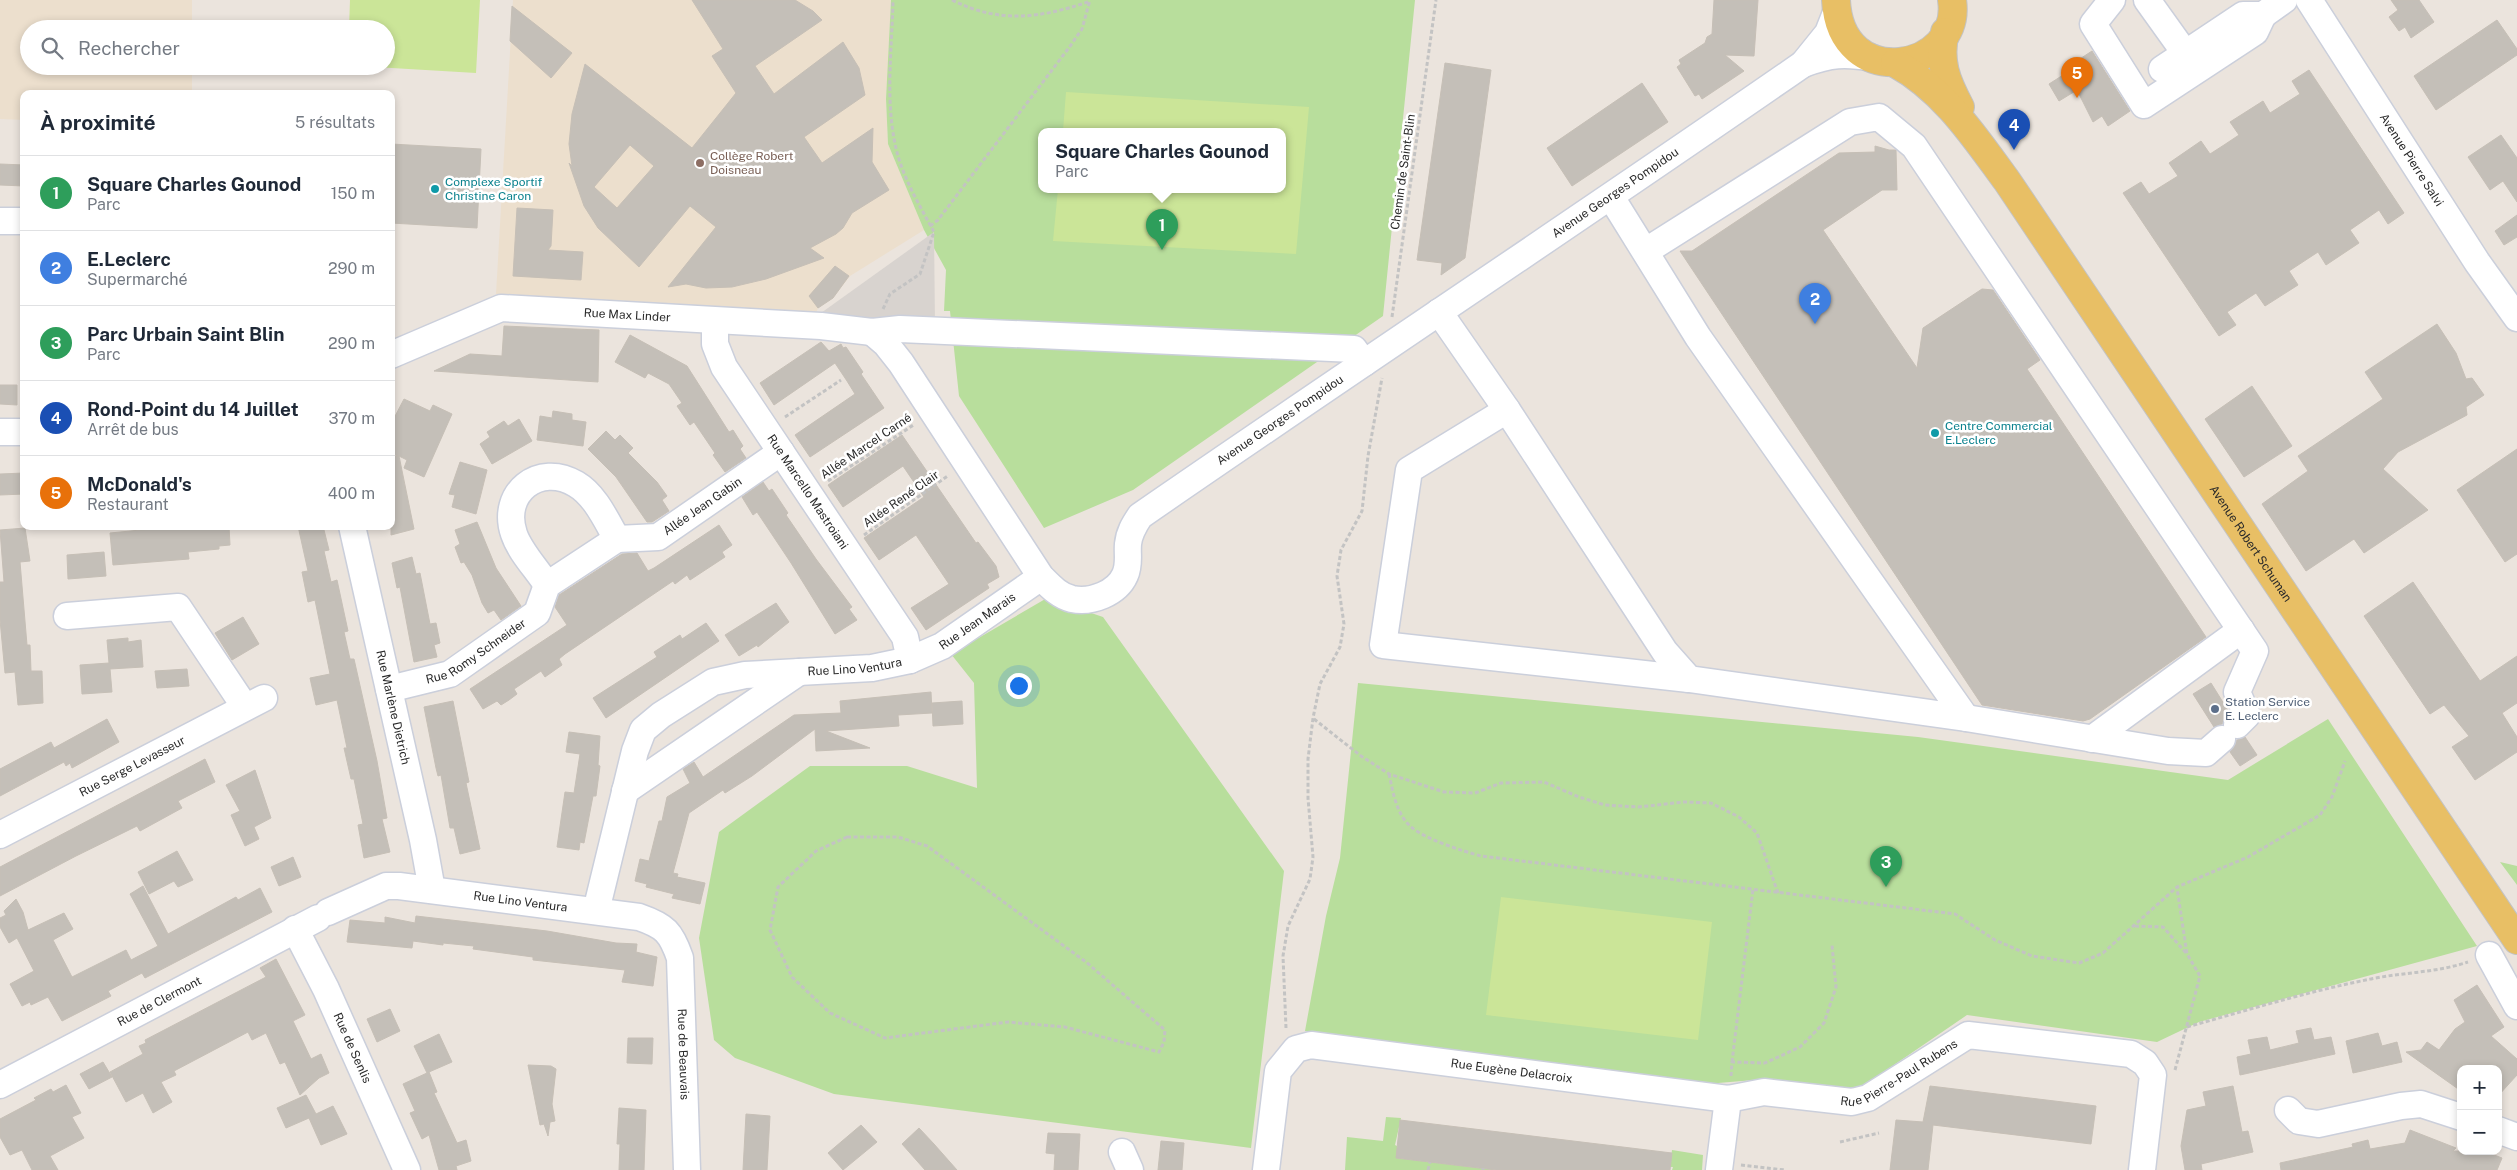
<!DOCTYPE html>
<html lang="fr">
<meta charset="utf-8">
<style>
:root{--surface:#fff;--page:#f6f6f7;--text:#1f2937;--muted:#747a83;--line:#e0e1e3;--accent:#d93025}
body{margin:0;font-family:"Public Sans",sans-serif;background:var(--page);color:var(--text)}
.controls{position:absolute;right:15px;bottom:15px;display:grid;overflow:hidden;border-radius:10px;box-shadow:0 2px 8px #0003}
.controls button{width:45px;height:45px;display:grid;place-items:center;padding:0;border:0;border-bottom:1px solid var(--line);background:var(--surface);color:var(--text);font:25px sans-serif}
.you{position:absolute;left:1018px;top:685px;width:18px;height:18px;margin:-12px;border:4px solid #fff;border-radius:50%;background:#1a73e8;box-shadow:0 0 0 8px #1a73e833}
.badge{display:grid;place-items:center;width:32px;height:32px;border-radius:50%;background:var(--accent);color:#fff;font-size:16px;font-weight:700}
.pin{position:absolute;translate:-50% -41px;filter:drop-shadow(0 1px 2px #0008)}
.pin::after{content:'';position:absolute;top:26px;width:18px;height:15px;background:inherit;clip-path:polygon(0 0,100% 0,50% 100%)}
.popup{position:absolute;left:1038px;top:128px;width:248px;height:65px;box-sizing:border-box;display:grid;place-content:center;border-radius:10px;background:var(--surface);filter:drop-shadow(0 1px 4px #0005);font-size:16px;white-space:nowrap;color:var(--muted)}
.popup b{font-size:19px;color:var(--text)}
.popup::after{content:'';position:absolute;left:50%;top:100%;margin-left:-10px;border:10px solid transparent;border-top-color:var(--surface)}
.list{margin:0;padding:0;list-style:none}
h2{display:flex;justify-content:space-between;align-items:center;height:65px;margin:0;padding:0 20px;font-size:21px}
h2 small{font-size:16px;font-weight:400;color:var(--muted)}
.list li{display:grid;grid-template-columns:32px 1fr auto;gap:15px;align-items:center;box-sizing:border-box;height:75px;padding:0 20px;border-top:1px solid var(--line)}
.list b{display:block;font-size:19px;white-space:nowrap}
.list p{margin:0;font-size:16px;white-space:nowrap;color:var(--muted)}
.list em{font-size:16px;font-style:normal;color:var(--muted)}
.icon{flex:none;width:28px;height:28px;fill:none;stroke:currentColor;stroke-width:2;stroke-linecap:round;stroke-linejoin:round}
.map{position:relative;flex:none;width:2517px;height:1170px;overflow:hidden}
.search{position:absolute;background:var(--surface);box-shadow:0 2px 8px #0003;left:20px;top:20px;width:375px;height:55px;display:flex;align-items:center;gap:12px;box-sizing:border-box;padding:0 18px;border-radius:28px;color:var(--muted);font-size:19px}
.panel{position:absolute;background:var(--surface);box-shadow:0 2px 8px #0003;left:20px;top:90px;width:375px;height:440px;border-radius:10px}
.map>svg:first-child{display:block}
.education{fill:#ecdfcd}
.green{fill:#b8de9c;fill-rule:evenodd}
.pitch{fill:#cbe598}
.plaza{fill:#d8d3cf}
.building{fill:#c4bfb8;stroke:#c6bfb6;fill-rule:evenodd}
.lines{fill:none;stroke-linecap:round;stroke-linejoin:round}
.minor-casing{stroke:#cbcfdb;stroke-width:29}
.major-casing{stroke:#c3c3c3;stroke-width:30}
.path{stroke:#c3c3c3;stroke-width:3;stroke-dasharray:4 2.5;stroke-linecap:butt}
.minor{stroke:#fff;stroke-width:26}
.major{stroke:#e8bf65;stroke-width:28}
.education-dot{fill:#8d6e63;stroke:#fff;stroke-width:2}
.culture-dot{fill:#0f9aa8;stroke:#fff;stroke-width:2}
.service-dot{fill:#5c6f8a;stroke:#fff;stroke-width:2}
.labels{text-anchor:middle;stroke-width:5;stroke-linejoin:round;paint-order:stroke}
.education-label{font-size:12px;fill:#785e54;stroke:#fff;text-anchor:start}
.street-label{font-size:12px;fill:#2a2a2a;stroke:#fff}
.culture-label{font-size:12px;fill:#0d838f;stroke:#fff;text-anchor:start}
.service-label{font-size:12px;fill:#4e5e75;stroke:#fff;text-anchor:start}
</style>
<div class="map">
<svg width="2517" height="1170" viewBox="0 0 2517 1170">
<rect width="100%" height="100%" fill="#ebe4dd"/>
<path class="education" d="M0,0H192V29H29V66H192V94H24V120L0,119Z
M513,0H891L886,99L888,144L924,230L850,276L833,298L818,308L816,313L496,294Z"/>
<path class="green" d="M891,0H1415L1383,316L1133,490L1044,528L959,396L950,311H944L946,270L924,230L888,144L886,99ZM1042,131H1282V189H1042Z
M1047,598L1103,617L1284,871L1251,1148L834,1094L735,1058L714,1040L699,938L719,832L810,766H907L977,788L974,683L951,654Z
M1358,683L1918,737L2228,780L2328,719L2477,946L2199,1022L2157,1042L1967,1015L1856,1091L1766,1079L1706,1084L1305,1031L1326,916L1340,858Z
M2500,862L2517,866V885Z
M1386,1117L1401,1118L1395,1145L1397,1146V1158L1496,1170H1345L1347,1137L1383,1141Z
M1672,1150L1703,1155L1702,1170H1672L1673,1167H1670Z"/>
<path class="pitch" d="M350,0H480L476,73L358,66H386V29H349Z
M1066,92L1309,107L1296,254L1053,241L1058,189H1282V131H1063Z
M1501,897L1712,922L1698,1040L1486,1015Z"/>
<path class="plaza" d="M934,232L935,324L821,313Z"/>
<path class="building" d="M692,0H795L813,11L822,20L755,66L774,94L843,42L859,68L865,95L804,137L822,163L873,128L872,162L889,190L852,213L843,228L836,234L810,248L824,258L766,279L732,287L706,288L686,284L668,287L716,227L690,206L639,267L598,228L584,206L569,163L572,166L569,144L572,114L585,64L692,148L736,93L712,56L723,49ZM630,145L654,166L617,208L594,187Z
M1714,0H1758L1754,56L1725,55L1744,71L1702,99L1699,94L1695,96L1677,67L1681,64L1679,60L1705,43L1707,37L1712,34Z
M2391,0H2419L2434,22L2411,38L2405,27L2399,31L2389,17L2398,10Z
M512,6L572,53L551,78L510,41Z
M2497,20L2517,49V55L2436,110L2414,76Z
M2092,51L2130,111L2108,126L2102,116L2093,122L2077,90L2059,101L2049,84L2071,70L2069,66Z
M1445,63L1491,70L1465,258L1441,275L1442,263L1417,260Z
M2309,70L2404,213L2388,224L2379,210L2350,230L2359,243L2326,265L2318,252L2289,271L2298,285L2265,306L2256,293L2227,312L2236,325L2219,336L2123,193L2141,182L2149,194L2178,176L2169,163L2201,141L2210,154L2224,145L2239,135L2230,122L2263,101L2270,113L2300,94L2292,81Z
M1642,83L1668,122L1572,186L1547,148Z
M2501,135L2517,158V202L2503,181L2490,190L2468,157Z
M391,144L481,149L477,228L391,223Z
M1875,146L1889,150H1896L1897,190H1882L1823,230L1917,368L1923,328L1982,289L1993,290L2040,360L2027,369L2206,637L2090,719L2083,721L1982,705L1680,251H1692L1839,153L1875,152Z
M0,164L24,165V186L0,185Z
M517,208L553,210L551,246L548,250L583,252L581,280L513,276Z
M2517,215V237L2504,245L2495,231Z
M835,266L849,276L833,298L818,308L809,296Z
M2437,324L2456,353L2466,379L2472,378L2484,395L2466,407L2467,415L2398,452L2383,469L2428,510L2364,553L2354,539L2306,571L2262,504L2308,471L2298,456L2383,399L2365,372Z
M504,326L599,330L598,382L434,371L470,354L502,356Z
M630,335L687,366L729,432L733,430L743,446L740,449L746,458L725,472L713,455L715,453L694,422L690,425L677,406L682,403L669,384L648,373L645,378L615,362Z
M821,342L829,351L841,344L843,348L846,347L863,372L861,374L884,408L810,457L795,435L855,394L847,381L835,363L774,405L760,383Z
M0,385H17V405L0,404Z
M2252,386L2292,446L2244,477L2205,419Z
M404,399L430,411L433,405L452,414L424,477L404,468L407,460L399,456L414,529L391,535V456H398L391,453V424Z
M553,411L572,414V420L586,422L583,446L537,440L540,416L552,418Z
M519,419L532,441L492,464L480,444L490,437L487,432L504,421L508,426Z
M606,431L615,440L620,435L633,448L628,453L657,482L667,496L662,500L669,511L652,522H647L616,477L588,449Z
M902,435L976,543L978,542L996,566L999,577L987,584L989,588L926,630L911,608L949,584L916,535L879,560L864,538L924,497L903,466L843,507L828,485Z
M2517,449V554L2505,562L2457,490Z
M460,462L487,470L476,514L452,507L455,495L449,494Z
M24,473V494L0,495V474Z
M763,482L769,491L772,489L788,513L786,515L816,559L852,607L849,609L857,620L835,634L791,563L757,512L753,515L742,497Z
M477,522L496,568L521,606L501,620L494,610L488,613L482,603L472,575L464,562L461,563L455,547L460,544L455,530Z
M719,525L732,545L722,552L725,557L690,580L687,575L675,584L673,581L565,654L559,659L562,665L545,677L541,671L514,689L517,694L509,700L501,705L497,701L483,709L470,689L567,625L555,607L559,595L622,554L637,553L648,571L654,568Z
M181,526H229L230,545L219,546V549L188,552L189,559L113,565L110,533Z
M298,526H323L329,550L324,551L331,582L337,580L348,631L344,632L350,659H354L377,761L387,818L382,819L390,852L364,858L358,825L363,824L354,779H351L344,748H347L337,700L316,705L310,678L330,674L315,600L308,602L302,572L308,571Z
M25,528L30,561L20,562L27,645H30L31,671H42L43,703L18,705L15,672L5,673L0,620V582H4L0,530Z
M104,552L106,576L68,579L67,555Z
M412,557L416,574L420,573L430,624L436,623L440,643L434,645L437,657L414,662L400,587L397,588L392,563Z
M2413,582L2480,681L2517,656V703L2502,713L2517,737V752L2475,780L2452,747L2469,736L2444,705L2430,714L2364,616Z
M776,603L789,622L758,647L757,645L739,656L725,635Z
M243,617L259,644L232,660L215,633Z
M706,623L719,641L606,718L593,698L657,657L654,652L680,635L682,639Z
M128,638V642L141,640L143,667L110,669L112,692L82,694L80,665L109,663L107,640Z
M187,669L189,686L157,688L155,671Z
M2211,683L2229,712L2222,724L2214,727L2193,694Z
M931,692L932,713L898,715L899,726L826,731L870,748L816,751L815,729L752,776L725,793L723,790L689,813L673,873L678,874L677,877L705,883L700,904L672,898L674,894L646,887L647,884L635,881L640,859L649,861L659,821H662L667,797L690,783L683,769L694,762L703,777L794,715L841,713L840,701Z
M453,701L469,782L466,783L480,849L460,854L454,828H450L441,775L438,776L436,768L424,707Z
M962,701L963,724L933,726L932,703Z
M107,719L119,742L72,768L70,763L66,766L64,762L0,796V769L51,742L54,748Z
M569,732L600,736L598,765L600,766L596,796H593L584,843L580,842L579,850L557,847L565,792L574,793L580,754L566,752Z
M2245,737L2257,755L2240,766L2230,752L2237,740Z
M205,759L215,782L178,801L182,808L140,831L137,826L76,856L0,896V867Z
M255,770L271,818L254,827L259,839L245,846L231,815L240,811L226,785Z
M177,851L193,880L178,887L174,881L149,894L138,872Z
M293,857L301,877L279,886L271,867Z
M143,886L168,934L236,897L238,900L260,888L272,912L145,978L142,973L108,991L111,996L62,1021L48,997L31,1005L30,1002L22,1006L10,984L34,971L17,938L9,943L0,927V918L6,915L4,911L16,899L23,912L28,930L64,913L73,929L53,940L72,977L126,950L131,960L158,946L130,894Z
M416,916L547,931L616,943L637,944L636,952L657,957L653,986L622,982L625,970L533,960V957L473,949L474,946L443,943V945L413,941L412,948L347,942L350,920L385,923V917L415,923Z
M276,959L305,1015L293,1021L311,1059L321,1054L329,1073L319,1078L300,1095L285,1062L280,1064L266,1033L252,1040L248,1032L174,1071L176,1075L161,1082L172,1102L153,1113L143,1093L126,1102L110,1072L143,1054L139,1046L146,1043L145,1040L266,977L260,968Z
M2477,985L2504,1027L2491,1036L2517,1059V1075L2498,1096V1069H2461V1091L2406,1052L2421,1050L2427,1042L2439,1050L2455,1029L2465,1022L2454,1000Z
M390,1009L400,1031L377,1042L367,1019Z
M2311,1028L2314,1040L2331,1037L2335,1054L2240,1075L2237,1057L2251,1054L2248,1040L2267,1037L2270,1050L2299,1043L2296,1031Z
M2378,1033L2382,1046L2397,1042L2402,1062L2353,1073L2346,1041Z
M439,1034L452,1062L429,1072L437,1092L434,1093L457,1143L466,1140L471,1161L456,1166L457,1170H439L429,1135L422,1139L410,1113L415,1111L403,1084L427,1073L414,1046Z
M628,1038H653L652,1064L627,1063Z
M103,1062L112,1077L89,1089L80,1074Z
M528,1065L551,1066L556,1069L552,1104L555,1121L550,1122L548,1136L544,1124L540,1125Z
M66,1085L81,1113L72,1117L84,1138L50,1156L58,1170H32L22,1150L10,1155L0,1137V1119L36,1100L34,1098L51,1089L53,1092Z
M1930,1086L2096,1106L2091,1144L1933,1125L1928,1170H1890L1896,1120L1923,1122Z
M2233,1086L2242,1132L2248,1131L2253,1152L2201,1164L2202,1170H2185L2181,1146L2187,1110L2206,1106L2203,1092Z
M306,1095L316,1114L333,1106L347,1134L321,1145L309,1118L286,1128L277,1108Z
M619,1108L646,1110L644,1170H619L620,1144H617Z
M746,1114L770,1116L767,1170H743Z
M1400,1120L1672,1153L1670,1170H1496L1396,1158Z
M861,1125L877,1142L843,1170L828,1153Z
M919,1128L934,1144L957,1170H925L902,1144Z
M2410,1130L2456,1148L2453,1151H2484L2502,1158L2497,1170H2281L2280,1163L2353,1147L2352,1144L2368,1140L2370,1149L2405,1143Z
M1048,1133L1080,1134L1078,1170H1054L1055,1154L1046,1153Z
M1161,1141L1184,1143L1182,1170H1158Z"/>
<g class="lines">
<defs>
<g id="minor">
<path d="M2112,0L2093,24L2144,105L2255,32L2263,15"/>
<path d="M2147,0L2185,53"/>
<path id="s1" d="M2309,0L2477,262L2517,318"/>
<path d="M1803,64C1831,54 1844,53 1873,58"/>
<path d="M2162,69L2243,15H2263L2284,0"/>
<path d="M0,221H24"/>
<path d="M1646,251L1850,122L1879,117L1914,146L2255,651L2237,692L2247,715L2237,725"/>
<path d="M1439,312L1507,410L1665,652L1689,679L1966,718L1698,337L1611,197"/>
<path id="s2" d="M715,321V344L724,367L905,637L910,660"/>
<path id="s3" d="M872,332L886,344L901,363L1041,577C1050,586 1059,596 1072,599C1092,603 1117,593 1125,575C1130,564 1127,555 1128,544C1129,533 1134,525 1140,516C1360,364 1584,216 1803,64L1828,33L1837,10"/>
<path id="s4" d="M391,355L501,308L821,326L872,332L900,329L1354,349L1364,363"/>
<path d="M1507,410L1409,470L1383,645L1689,679"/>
<path d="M0,432H24"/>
<path id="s5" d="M352,526L423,840L432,890"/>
<path id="s6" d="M617,539L658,537L781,452"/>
<path d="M547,585C537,569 520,552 514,534C500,493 539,462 576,484C595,495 606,520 617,539"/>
<path d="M67,616L178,607L245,707"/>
<path id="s7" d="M389,689L450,674L537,613L547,585L617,539"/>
<path d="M1966,718L2168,751L2206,753L2222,739"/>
<path d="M2092,739L2241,630"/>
<path d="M625,791L799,672"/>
<path id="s8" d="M0,835L264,698"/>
<path id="s9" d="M596,911L635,751L643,730L661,715L713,682L745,675L872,668L910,660L942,646L1041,577"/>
<path id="s10" d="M328,912L386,886H399L639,917C665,926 671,932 680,958L687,1170"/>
<path id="s11" d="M295,929L326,989L407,1170"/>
<path d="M2489,955L2517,1006"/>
<path id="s12" d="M0,1085L318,918"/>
<path d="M2288,1110L2299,1121L2318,1124L2401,1106L2421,1104L2461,1117"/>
<path d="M2498,1130L2517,1137"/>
<path d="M1122,1152L1130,1170"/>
<path id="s13" d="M1266,1170L1278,1071L1296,1049L1311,1045L1728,1099L1764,1092L1852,1102L1868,1098L1968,1035L2131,1054L2145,1063L2153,1075L2142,1170"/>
<path d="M1719,1170L1728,1099"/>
</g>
<g id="major">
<path d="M1836,0C1840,94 1963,71 1952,0"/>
<path d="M1945,32C1938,61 1946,81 1960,107"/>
<path id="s14" d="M1895,63C1944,90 1974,136 2007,181L2517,940"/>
</g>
</defs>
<use href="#minor" class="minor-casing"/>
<use href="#major" class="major-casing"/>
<path class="path" d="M952,0C1000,24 1040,18 1088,2
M930,226L938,220L1068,49L1082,29L1090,0
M883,309L890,294L920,274L934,232C921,208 906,183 898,156C884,106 892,51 893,0
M1392,317L1436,0
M785,417L841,380
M828,481L915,424
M864,535L949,475
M1314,719L1361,756L1389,774L1444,792L1475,793L1501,783L1544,782L1579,797L1605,805L1638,807L1684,802L1711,803L1739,817L1757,833L1778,893
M1389,774C1393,792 1396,812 1409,825C1423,839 1463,851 1481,856L1955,914L1995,940L2032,956L2079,963L2103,953L2177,887L2248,857L2320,815L2332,797L2345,761
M847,837H898L927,846L1086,962L1165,1030L1164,1042L1159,1052L1065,1027L1008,1022L885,1038L830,1013L792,977L770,930L778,887L816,851Z
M2135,926L2163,927L2187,954L2177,888
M2187,1027C2248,1010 2309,991 2371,979C2404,972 2435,973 2468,962
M1286,1028L1283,956L1288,926L1310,879L1313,857L1308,798V759L1313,718L1320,684L1340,647L1344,624L1337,576L1341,550L1362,511L1368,456L1382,378
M1732,1062L1753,889
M2175,1070L2200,976L2187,954
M1731,1076L1732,1062L1765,1063L1800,1047L1824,1023L1836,987L1832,945
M1840,1142L1879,1133
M1741,1165L1785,1170
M1428,1170L1430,1162
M1483,1170V1168"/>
<use href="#minor" class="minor"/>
<use href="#major" class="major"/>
</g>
<circle class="education-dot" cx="700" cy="163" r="5"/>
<g class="culture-dot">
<circle cx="435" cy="189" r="5"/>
<circle cx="1935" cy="433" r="5"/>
</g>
<circle class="service-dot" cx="2215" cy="709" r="5"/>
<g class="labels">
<g class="education-label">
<text x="710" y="160">Collège Robert<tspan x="710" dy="14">Doisneau</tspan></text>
</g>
<g class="street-label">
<text dy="4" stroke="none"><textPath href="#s1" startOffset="190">Avenue Pierre Salvi</textPath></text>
<text transform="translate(1403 172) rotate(-82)" y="4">Chemin de Saint-Blin</text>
<text dy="4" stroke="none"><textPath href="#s3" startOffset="1036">Avenue Georges Pompidou</textPath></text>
<text dy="4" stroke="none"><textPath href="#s4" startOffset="246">Rue Max Linder</textPath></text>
<text dy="4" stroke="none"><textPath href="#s3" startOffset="631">Avenue Georges Pompidou</textPath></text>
<text transform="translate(866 446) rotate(-34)" y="4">Allée Marcel Carné</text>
<text dy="4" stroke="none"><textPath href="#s2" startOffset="198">Rue Marcello Mastroiani</textPath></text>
<text transform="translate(901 499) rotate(-35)" y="4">Allée René Clair</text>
<text dy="4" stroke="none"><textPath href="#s6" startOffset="95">Allée Jean Gabin</textPath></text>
<text dy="4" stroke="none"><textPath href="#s14" startOffset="601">Avenue Robert Schuman</textPath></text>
<text dy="4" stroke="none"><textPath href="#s9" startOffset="549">Rue Jean Marais</textPath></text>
<text dy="4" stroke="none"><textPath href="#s7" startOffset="96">Rue Romy Schneider</textPath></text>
<text dy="4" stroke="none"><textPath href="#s9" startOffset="415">Rue Lino Ventura</textPath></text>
<text dy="4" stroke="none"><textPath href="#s5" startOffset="186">Rue Marlène Dietrich</textPath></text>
<text dy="4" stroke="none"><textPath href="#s8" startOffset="149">Rue Serge Levasseur</textPath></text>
<text dy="4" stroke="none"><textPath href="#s10" startOffset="199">Rue Lino Ventura</textPath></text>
<text dy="4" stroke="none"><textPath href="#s12" startOffset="180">Rue de Clermont</textPath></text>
<text dy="4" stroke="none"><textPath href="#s11" startOffset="132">Rue de Senlis</textPath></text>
<text dy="4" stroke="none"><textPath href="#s10" startOffset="476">Rue de Beauvais</textPath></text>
<text dy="4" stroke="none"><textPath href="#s13" startOffset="744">Rue Pierre-Paul Rubens</textPath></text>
<text dy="4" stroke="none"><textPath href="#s13" startOffset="346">Rue Eugène Delacroix</textPath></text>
</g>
<g class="culture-label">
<text x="445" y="186">Complexe Sportif<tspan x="445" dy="14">Christine Caron</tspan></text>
<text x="1945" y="430">Centre Commercial<tspan x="1945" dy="14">E.Leclerc</tspan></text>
</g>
<g class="service-label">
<text x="2225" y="706">Station Service<tspan x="2225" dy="14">E. Leclerc</tspan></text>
</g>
</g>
</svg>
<div class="controls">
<button>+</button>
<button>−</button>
</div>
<div class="you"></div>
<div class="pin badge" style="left:1162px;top:250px;background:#2e9e5b">1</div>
<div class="popup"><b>Square Charles Gounod</b>Parc</div>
<div class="pin badge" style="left:1815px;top:324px;background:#3f7fe0">2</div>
<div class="pin badge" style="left:1886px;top:887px;background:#2e9e5b">3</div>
<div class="pin badge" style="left:2014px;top:150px;background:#1a4fb4">4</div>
<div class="pin badge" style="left:2077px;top:98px;background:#e8710a">5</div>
<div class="search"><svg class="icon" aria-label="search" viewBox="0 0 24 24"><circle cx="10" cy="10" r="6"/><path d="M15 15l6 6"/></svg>Rechercher</div>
<section class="panel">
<h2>À proximité<small>5 résultats</small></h2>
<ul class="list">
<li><span class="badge" style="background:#2e9e5b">1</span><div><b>Square Charles Gounod</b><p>Parc</p></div><em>150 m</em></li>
<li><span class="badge" style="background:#3f7fe0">2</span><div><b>E.Leclerc</b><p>Supermarché</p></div><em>290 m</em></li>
<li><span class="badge" style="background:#2e9e5b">3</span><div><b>Parc Urbain Saint Blin</b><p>Parc</p></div><em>290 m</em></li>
<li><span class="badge" style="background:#1a4fb4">4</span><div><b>Rond-Point du 14 Juillet</b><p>Arrêt de bus</p></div><em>370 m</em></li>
<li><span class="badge" style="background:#e8710a">5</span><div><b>McDonald's</b><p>Restaurant</p></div><em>400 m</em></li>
</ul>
</section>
</div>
